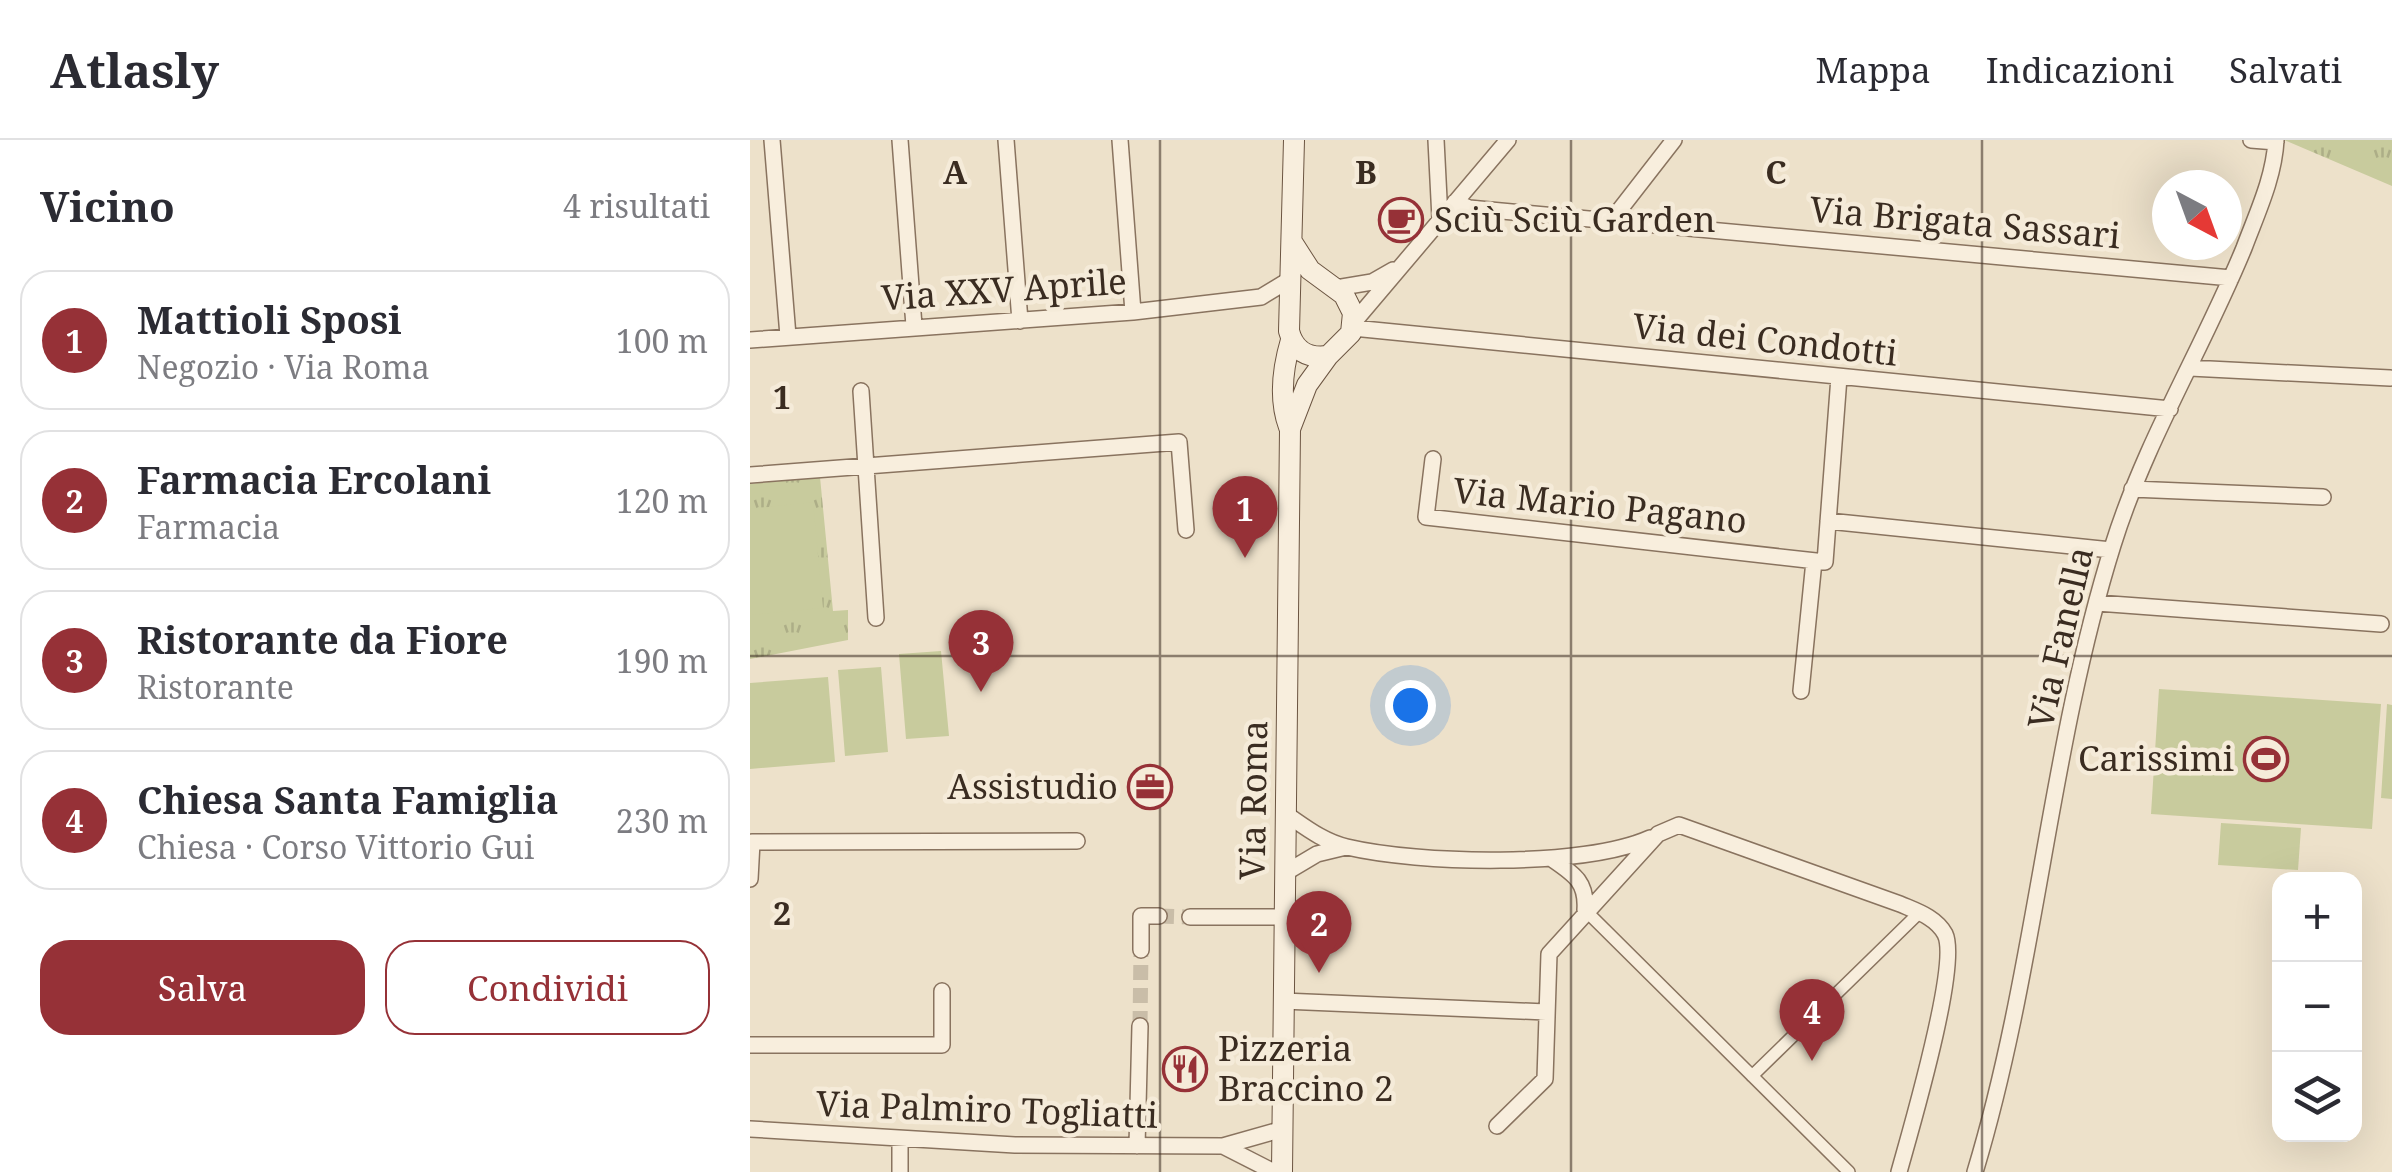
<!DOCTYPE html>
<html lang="it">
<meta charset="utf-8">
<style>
:root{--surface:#fff;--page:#f2f2f3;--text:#2b2b33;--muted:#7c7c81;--line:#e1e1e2;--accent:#963137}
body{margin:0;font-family:"Noto Serif",serif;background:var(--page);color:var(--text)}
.controls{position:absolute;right:30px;bottom:30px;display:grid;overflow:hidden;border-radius:20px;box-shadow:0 10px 40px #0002}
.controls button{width:90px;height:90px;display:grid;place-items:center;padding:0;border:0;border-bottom:2px solid var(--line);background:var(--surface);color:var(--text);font:50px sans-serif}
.compass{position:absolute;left:1402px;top:30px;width:90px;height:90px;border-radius:50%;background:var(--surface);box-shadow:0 10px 40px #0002;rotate:139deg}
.you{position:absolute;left:660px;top:565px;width:35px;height:35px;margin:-25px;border:8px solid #fff;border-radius:50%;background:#1a73e8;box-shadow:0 0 0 15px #1a73e833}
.badge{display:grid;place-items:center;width:65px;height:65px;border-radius:50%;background:var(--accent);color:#fff;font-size:32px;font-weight:700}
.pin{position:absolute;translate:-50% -82px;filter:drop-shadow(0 2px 5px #0008)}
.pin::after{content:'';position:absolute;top:52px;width:35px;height:30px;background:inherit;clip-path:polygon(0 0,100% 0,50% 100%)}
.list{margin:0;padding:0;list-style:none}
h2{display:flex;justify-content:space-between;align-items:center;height:130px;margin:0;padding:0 40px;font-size:42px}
h2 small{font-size:32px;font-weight:400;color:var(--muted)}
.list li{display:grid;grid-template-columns:65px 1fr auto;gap:30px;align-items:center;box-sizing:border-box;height:140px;margin:0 20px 20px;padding:0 20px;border:2px solid var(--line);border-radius:30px}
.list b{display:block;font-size:38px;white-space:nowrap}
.list p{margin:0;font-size:32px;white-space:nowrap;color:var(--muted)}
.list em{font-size:32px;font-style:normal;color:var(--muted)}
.actions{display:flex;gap:20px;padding:30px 40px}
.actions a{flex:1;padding:22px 0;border:2px solid var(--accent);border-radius:30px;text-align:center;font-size:35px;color:var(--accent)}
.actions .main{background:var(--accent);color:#fff}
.icon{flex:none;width:55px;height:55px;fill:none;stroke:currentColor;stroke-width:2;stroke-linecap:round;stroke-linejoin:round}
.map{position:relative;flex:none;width:1642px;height:1032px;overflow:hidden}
header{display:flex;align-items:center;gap:60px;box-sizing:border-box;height:140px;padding:0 50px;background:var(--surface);border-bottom:2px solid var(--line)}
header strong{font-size:48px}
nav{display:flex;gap:55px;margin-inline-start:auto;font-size:35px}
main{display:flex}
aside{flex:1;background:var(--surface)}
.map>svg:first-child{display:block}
.park{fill:url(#park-tufts)}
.pitch{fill:#c8cb9d}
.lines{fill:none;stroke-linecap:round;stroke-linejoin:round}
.minor-tunnel{stroke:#c9bda8;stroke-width:15;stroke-dasharray:15 8;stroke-linecap:butt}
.pedestrian-casing{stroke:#89735f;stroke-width:14}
.minor-casing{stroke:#89735f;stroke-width:18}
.secondary-casing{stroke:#6b5441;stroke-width:22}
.pedestrian{stroke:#f8eedd;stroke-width:11}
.minor{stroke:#f8eedd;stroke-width:15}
.secondary{stroke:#f8eedd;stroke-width:20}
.grid{fill:none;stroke:#3a2c21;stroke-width:2.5;stroke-opacity:0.55}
.labels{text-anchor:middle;stroke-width:9;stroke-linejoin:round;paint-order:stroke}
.poi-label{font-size:35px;fill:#3a2c21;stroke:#f5ebd9;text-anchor:start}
.street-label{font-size:35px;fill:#3a2c21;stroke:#f5ebd9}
.grid-label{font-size:32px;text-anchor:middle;font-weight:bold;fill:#3a2c21;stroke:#f5ebd9;stroke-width:9;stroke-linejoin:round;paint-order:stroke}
</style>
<header>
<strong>Atlasly</strong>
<nav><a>Mappa</a><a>Indicazioni</a><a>Salvati</a></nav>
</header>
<main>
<aside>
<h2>Vicino<small>4 risultati</small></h2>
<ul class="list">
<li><span class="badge">1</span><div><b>Mattioli Sposi</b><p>Negozio · Via Roma</p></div><em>100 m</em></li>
<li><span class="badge">2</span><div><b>Farmacia Ercolani</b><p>Farmacia</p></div><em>120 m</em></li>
<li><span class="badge">3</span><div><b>Ristorante da Fiore</b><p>Ristorante</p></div><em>190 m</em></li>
<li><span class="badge">4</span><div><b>Chiesa Santa Famiglia</b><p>Chiesa · Corso Vittorio Gui</p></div><em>230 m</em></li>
</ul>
<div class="actions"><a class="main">Salva</a><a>Condividi</a></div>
</aside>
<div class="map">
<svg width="1642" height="1032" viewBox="0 0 1642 1032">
<defs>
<pattern id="park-tufts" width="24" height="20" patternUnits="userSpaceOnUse" patternTransform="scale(2.5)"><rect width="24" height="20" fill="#c8cb9d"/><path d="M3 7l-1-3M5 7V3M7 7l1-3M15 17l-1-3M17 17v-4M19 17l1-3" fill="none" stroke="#adae87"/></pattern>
</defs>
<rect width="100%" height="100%" fill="#ede1ca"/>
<path class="park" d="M1534,0H1642V46Z
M70,337L83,471L98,470V500L0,519V344Z"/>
<path class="pitch" d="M63,362L73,468L0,475V369Z
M191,511L199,596L156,599L149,514Z
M131,527L138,612L95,616L88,530Z
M78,537L85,622L0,629V543Z
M1409,549L1631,564L1622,689L1401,674Z
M1637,564L1642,565V659L1631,658Z
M1471,683L1551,688L1548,730L1468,725Z"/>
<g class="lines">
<path class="minor-tunnel" d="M409,776L440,777
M390,886L391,810"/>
<defs>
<path id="pedestrian" d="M835,770L1099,1032
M1002,936L1169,773"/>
<path id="minor" d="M22,0L38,196
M150,0L164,186
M256,0L270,181
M370,0L383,172
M686,0L690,79
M1501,0L1526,2
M705,62L719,68L1481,138
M861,81L924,0
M586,148L622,142L643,130
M604,182L758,0
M603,188L1420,269
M0,200L383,172L511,157L539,140
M1440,228L1640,238
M111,251L126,478
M683,319L676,377L1075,422L1089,237
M0,335L429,302L436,390
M1382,349L1573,357
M1078,381L1361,410
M1347,463L1631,484
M1051,551L1064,421
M536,674C555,687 574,702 597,707C669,724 833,728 900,698
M802,719C824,734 837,742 835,770
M535,733L567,714L596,707
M0,739L2,702L327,701
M440,777H535
M391,810V776H409
M533,861L796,872
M0,905H192V851
M747,986L795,939L799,814L908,694L929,685L1150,764C1166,771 1186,777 1195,794C1210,824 1160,992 1149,1032
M0,989L265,1005L473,1006L533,989
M387,1006L390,886
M473,1006L524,1032
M150,1032V1001
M1225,1032C1287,827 1299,609 1363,405C1395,302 1453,208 1494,108C1507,73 1524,38 1526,0"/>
<path id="secondary" d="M542,102L560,130L594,155L603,173L601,193L578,216C558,219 544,211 539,191L544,0
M539,287C529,260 533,227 541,200
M532,1032L540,289L557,245L578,216"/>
</defs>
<use href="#pedestrian" class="pedestrian-casing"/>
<use href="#minor" class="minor-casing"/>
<use href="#secondary" class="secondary-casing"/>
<use href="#pedestrian" class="pedestrian"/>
<use href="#minor" class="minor"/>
<use href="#secondary" class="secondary"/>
</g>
<path class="grid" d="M410,0V1032M821,0V1032M1232,0V1032M0,516H1642"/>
<defs>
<symbol id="cafe-ring" viewBox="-11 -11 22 22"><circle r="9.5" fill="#f5ebd9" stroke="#963137" stroke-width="1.5"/><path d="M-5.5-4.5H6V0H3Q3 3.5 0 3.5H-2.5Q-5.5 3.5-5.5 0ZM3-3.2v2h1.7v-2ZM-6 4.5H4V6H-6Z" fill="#963137"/></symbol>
<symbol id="stadium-ring" viewBox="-11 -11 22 22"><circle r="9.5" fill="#f5ebd9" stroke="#963137" stroke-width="1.5"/><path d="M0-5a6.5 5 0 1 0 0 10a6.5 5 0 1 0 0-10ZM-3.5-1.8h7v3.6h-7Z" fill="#963137"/></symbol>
<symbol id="office-ring" viewBox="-11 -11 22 22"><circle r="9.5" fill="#f5ebd9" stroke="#963137" stroke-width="1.5"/><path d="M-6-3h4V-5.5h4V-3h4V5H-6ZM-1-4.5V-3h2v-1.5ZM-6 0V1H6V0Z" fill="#963137"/></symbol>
<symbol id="restaurant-ring" viewBox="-11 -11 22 22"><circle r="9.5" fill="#f5ebd9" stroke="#963137" stroke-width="1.5"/><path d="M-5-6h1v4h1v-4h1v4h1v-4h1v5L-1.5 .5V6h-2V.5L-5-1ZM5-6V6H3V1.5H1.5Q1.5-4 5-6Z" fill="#963137"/></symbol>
</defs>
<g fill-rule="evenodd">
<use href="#cafe-ring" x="626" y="55" width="50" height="50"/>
<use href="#stadium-ring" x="1491" y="594" width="50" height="50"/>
<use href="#office-ring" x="375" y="622" width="50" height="50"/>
<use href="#restaurant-ring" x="410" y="904" width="50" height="50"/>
</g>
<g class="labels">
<g class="poi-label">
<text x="684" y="92">Sciù Sciù Garden</text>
<text x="1484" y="631" text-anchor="end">Carissimi</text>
<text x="368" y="659" text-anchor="end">Assistudio</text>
<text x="468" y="921">Pizzeria<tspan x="468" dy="40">Braccino 2</tspan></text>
</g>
<g class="street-label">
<text transform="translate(1215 83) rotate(5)" y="12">Via Brigata Sassari</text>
<text transform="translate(254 150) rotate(-4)" y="12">Via XXV Aprile</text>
<text transform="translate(1015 200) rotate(6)" y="12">Via dei Condotti</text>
<text transform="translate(850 366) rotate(6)" y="12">Via Mario Pagano</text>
<text transform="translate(1311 498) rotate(-77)" y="12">Via Fanella</text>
<text transform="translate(504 660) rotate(-89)" y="12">Via Roma</text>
<text transform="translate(237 970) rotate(2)" y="12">Via Palmiro Togliatti</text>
</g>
</g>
<g class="grid-label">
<text x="205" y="44">A</text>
<text x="616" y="44">B</text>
<text x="1026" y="44">C</text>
<text x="32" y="269">1</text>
<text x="32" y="785">2</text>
</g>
</svg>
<div class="controls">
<button>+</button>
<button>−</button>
<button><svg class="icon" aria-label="layers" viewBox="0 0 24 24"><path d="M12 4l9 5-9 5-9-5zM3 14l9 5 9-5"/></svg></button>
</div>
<svg class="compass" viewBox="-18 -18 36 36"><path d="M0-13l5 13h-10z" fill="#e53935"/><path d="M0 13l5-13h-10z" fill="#7c7c81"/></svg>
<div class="you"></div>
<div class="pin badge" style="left:495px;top:418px">1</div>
<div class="pin badge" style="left:569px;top:833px">2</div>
<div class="pin badge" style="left:231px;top:552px">3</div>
<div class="pin badge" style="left:1062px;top:921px">4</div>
</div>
</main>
